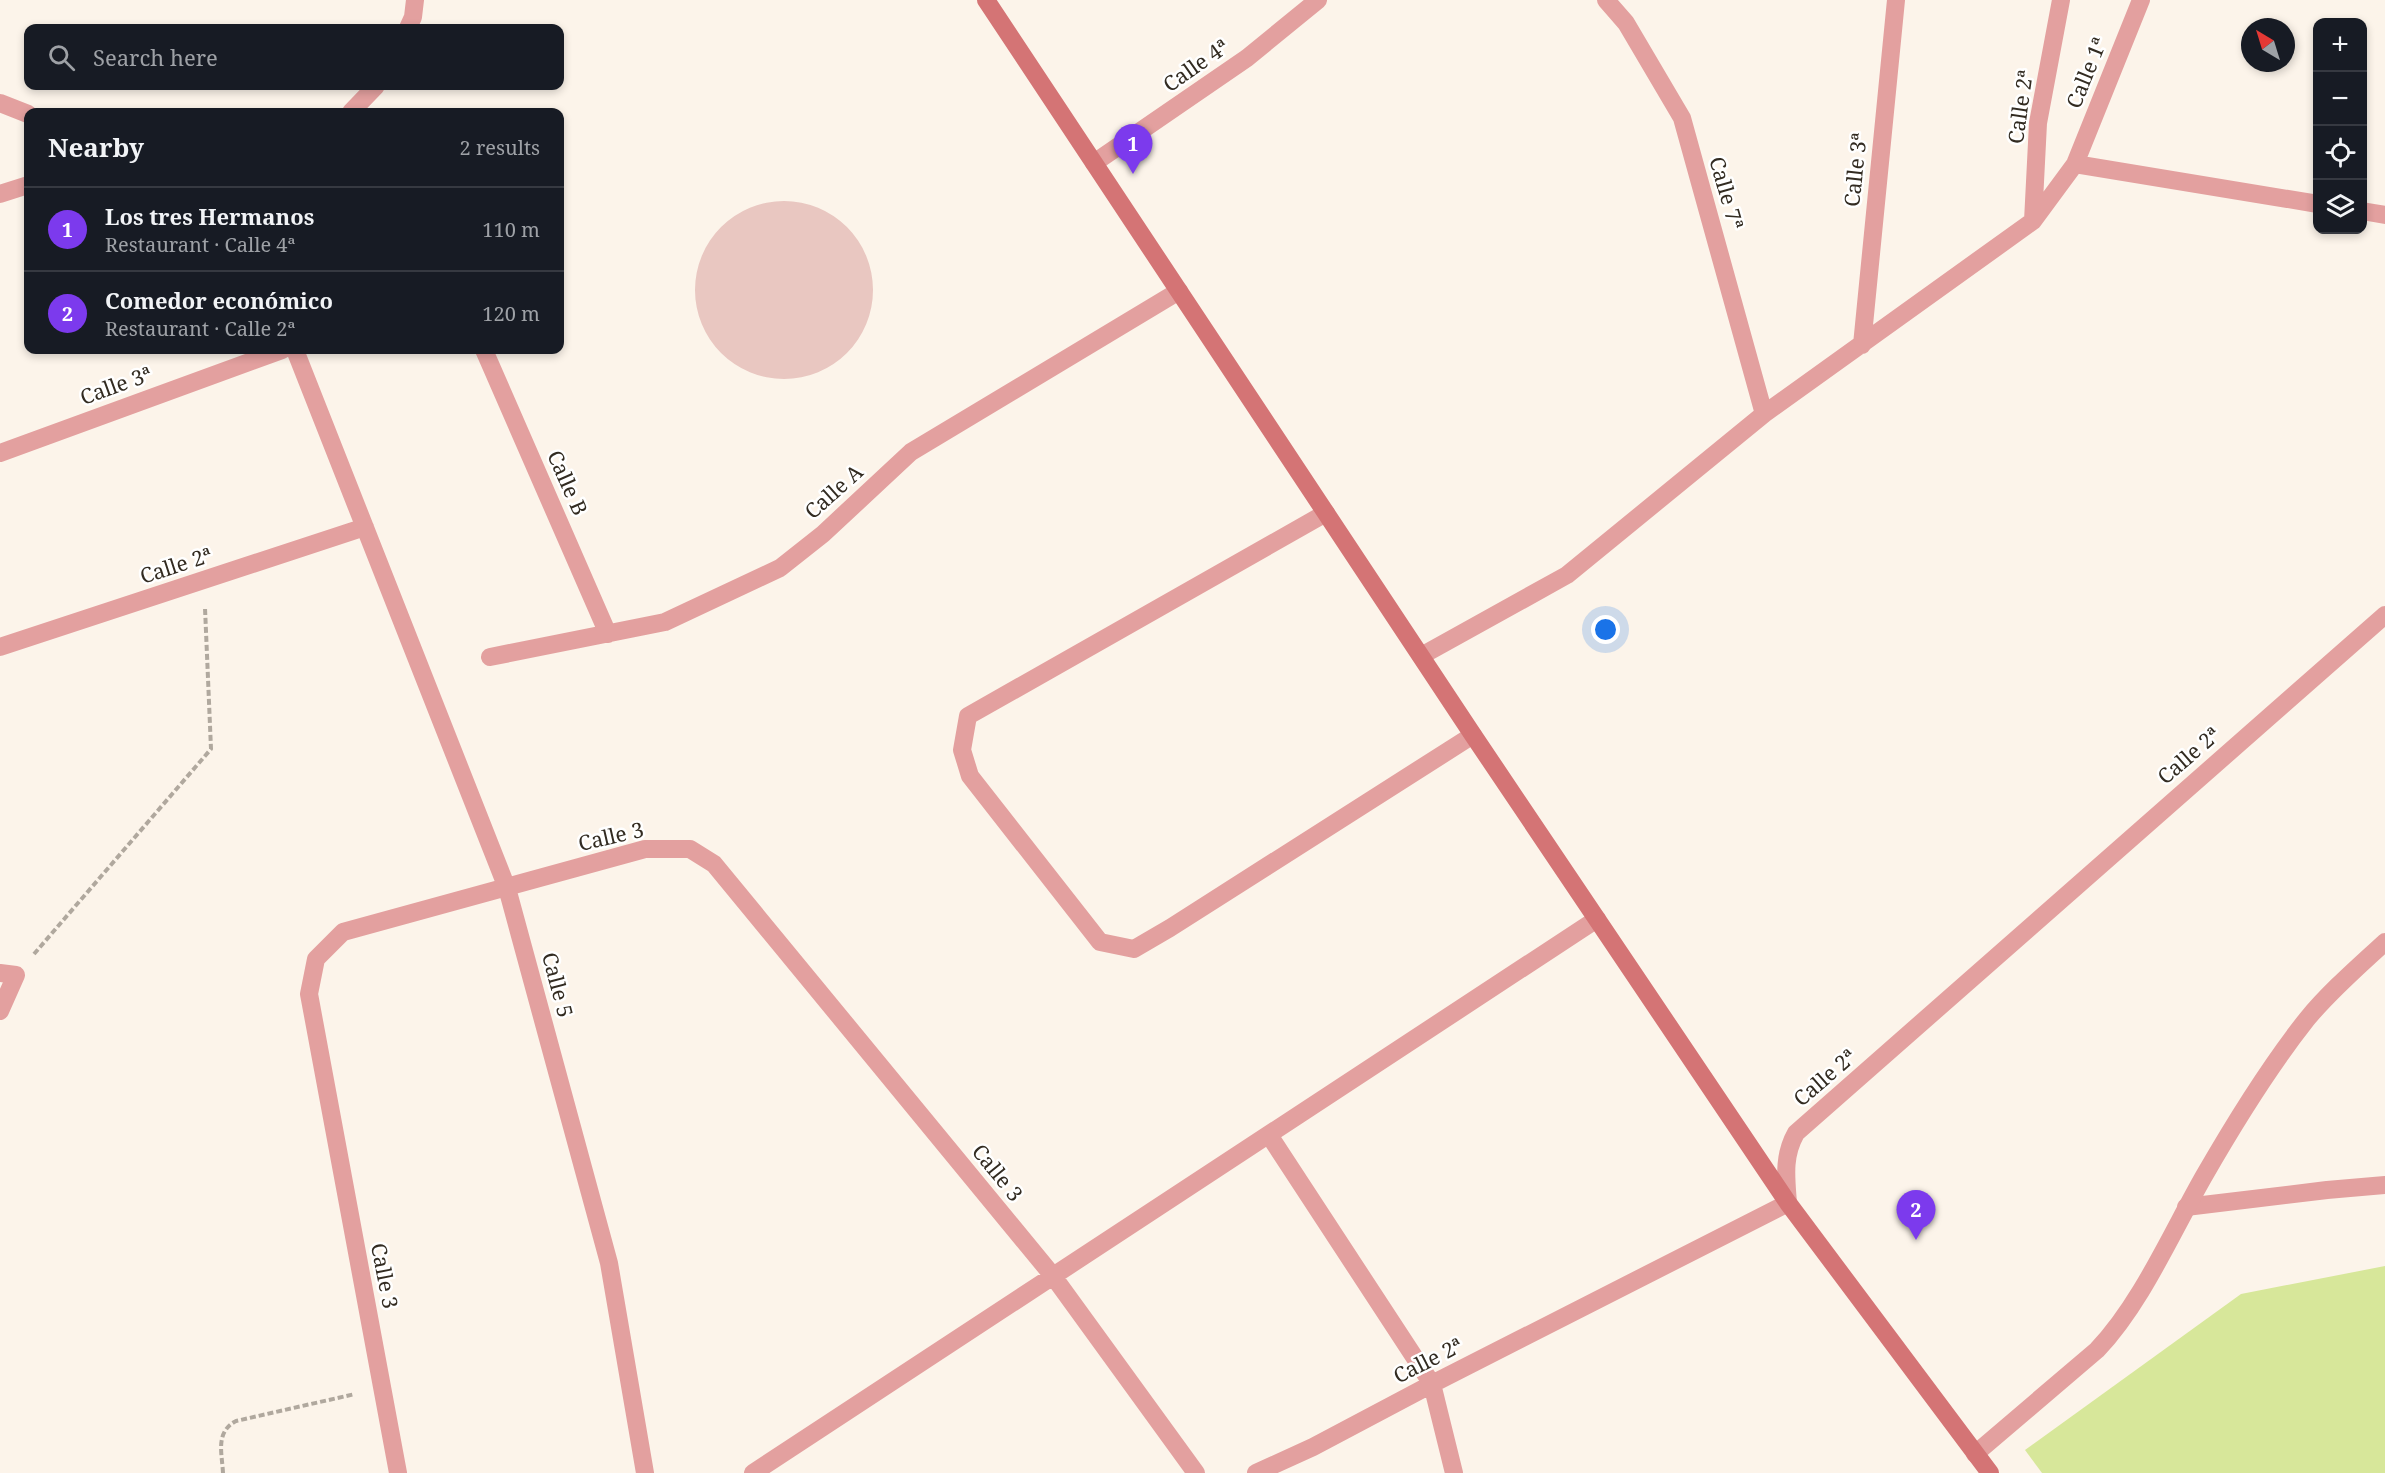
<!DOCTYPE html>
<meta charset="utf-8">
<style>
:root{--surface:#171b24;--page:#242831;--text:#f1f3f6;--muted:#9ea1a6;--line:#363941;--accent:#7c3aed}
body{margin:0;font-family:"Noto Serif",serif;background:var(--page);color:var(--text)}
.controls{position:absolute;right:18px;top:18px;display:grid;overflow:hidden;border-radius:12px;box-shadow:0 3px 9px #0003}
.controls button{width:54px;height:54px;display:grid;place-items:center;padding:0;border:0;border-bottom:2px solid var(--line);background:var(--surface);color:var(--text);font:30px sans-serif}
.compass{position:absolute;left:2241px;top:18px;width:54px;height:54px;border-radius:50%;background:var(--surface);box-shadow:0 3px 9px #0003;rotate:322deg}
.you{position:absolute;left:1606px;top:630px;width:21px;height:21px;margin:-15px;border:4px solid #fff;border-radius:50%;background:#1a73e8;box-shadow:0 0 0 9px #1a73e833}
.badge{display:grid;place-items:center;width:39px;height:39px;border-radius:50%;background:var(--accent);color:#fff;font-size:20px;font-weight:700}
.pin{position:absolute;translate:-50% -50px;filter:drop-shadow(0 2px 3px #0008)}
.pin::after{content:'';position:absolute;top:32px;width:21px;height:18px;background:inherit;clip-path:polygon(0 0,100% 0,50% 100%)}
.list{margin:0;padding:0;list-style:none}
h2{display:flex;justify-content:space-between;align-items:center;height:78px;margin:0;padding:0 24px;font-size:26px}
h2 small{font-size:20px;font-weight:400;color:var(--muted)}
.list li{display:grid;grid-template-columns:39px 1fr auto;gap:18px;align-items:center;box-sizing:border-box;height:84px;padding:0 24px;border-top:2px solid var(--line)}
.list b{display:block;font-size:22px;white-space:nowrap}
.list p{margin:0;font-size:20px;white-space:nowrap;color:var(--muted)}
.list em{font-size:20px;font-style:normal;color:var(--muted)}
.icon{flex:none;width:33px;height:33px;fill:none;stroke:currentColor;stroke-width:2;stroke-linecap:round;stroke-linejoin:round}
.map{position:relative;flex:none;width:2385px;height:1473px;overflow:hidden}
.search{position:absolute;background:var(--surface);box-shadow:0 3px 9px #0003;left:24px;top:24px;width:540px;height:66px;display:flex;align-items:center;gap:15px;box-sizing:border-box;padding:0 21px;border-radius:12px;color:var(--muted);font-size:22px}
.panel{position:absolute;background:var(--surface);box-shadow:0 3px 9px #0003;left:24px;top:108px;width:540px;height:246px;border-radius:12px}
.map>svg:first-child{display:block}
.green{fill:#d7e79a}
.building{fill:#e9c7c1}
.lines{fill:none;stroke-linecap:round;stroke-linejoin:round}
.path{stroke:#b0a89e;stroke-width:4;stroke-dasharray:6 3;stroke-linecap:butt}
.lane{stroke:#e3a09f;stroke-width:18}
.street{stroke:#e3a09f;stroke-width:18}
.secondary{stroke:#d47475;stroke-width:18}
.labels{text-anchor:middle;stroke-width:5;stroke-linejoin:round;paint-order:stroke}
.street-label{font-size:21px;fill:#322b21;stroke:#fff}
</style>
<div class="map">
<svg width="2385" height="1473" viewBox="0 0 2385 1473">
<rect width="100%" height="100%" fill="#fcf4ea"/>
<path class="green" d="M2385,1266V1473H2042L2025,1450L2241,1294Z"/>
<path class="building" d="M695 290a89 89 0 1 1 178 0a89 89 0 1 1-178 0Z"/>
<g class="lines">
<path class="path" d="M34,954L211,749L205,608
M223,1473C222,1453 215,1432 236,1421L355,1394"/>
<path class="lane" d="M2186,1207L2327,1190L2385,1185"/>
<path class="street" d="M1606,0L1626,23L1682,118L1764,414
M408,28L413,17L415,0
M0,103L28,114
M351,112L376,86
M1094,163L1247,58L1318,0
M2075,164L2141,0
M0,194L28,185
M2362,211L2385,215
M2033,221L2038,123L2061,0
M1862,345L1896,0
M295,350L507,888L609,1263L645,1473
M484,350L608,634
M0,453L282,350
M1326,513L968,716L962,750L970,776L1100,942L1134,949L1170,928L1473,735
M0,647L365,527
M1421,656L1567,575L1764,414L2033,221L2075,164L2318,204
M490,657L665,622L780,568L823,534L911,452L1179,291
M0,973L16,975L0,1011
M1269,1135L1432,1384L1454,1473
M1975,1454L2097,1350C2141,1304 2172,1232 2204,1176C2235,1122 2269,1067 2307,1019C2330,991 2359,966 2385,942
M398,1473L309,994L316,959L343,932L645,849H690L714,864L1053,1276L1196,1473
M753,1473L1597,919
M1256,1473L1313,1447L1432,1384L1788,1203C1786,1177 1783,1156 1796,1133L2385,615"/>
<path class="secondary" d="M986,0L1473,735L1788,1203L1990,1473"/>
</g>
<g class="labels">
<g class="street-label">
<text transform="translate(1196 66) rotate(-35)" y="7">Calle 4ª</text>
<text transform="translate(2087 73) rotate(-68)" y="7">Calle 1ª</text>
<text transform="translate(2021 107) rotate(-82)" y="7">Calle 2ª</text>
<text transform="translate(1856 170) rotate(-84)" y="7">Calle 3ª</text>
<text transform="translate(1726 193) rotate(74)" y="7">Calle 7ª</text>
<text transform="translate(116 386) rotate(-20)" y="7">Calle 3ª</text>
<text transform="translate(567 483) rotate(66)" y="7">Calle B</text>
<text transform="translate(834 492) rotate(-42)" y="7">Calle A</text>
<text transform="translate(176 566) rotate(-18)" y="7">Calle 2ª</text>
<text transform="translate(2189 756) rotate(-41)" y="7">Calle 2ª</text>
<text transform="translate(611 837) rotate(-13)" y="7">Calle 3</text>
<text transform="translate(557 985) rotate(75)" y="7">Calle 5</text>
<text transform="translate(1825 1078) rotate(-41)" y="7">Calle 2ª</text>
<text transform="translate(997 1173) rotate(51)" y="7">Calle 3</text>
<text transform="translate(384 1276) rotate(79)" y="7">Calle 3</text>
<text transform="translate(1428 1361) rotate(-27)" y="7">Calle 2ª</text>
</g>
</g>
</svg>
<div class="controls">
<button>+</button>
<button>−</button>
<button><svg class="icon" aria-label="locate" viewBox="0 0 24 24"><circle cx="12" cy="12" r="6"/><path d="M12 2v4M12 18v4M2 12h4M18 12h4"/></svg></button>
<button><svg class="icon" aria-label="layers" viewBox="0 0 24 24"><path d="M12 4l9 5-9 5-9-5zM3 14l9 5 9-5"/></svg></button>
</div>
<svg class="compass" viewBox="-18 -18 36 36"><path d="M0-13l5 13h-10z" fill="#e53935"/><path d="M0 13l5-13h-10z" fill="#9ea1a6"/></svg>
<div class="you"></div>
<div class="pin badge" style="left:1133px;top:174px">1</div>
<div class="pin badge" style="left:1916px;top:1240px">2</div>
<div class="search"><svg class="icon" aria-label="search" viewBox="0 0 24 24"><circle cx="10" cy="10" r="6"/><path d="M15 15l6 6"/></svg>Search here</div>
<section class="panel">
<h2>Nearby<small>2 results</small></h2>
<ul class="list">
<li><span class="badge">1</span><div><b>Los tres Hermanos</b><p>Restaurant · Calle 4ª</p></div><em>110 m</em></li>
<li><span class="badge">2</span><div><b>Comedor económico</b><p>Restaurant · Calle 2ª</p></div><em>120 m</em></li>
</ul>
</section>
</div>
